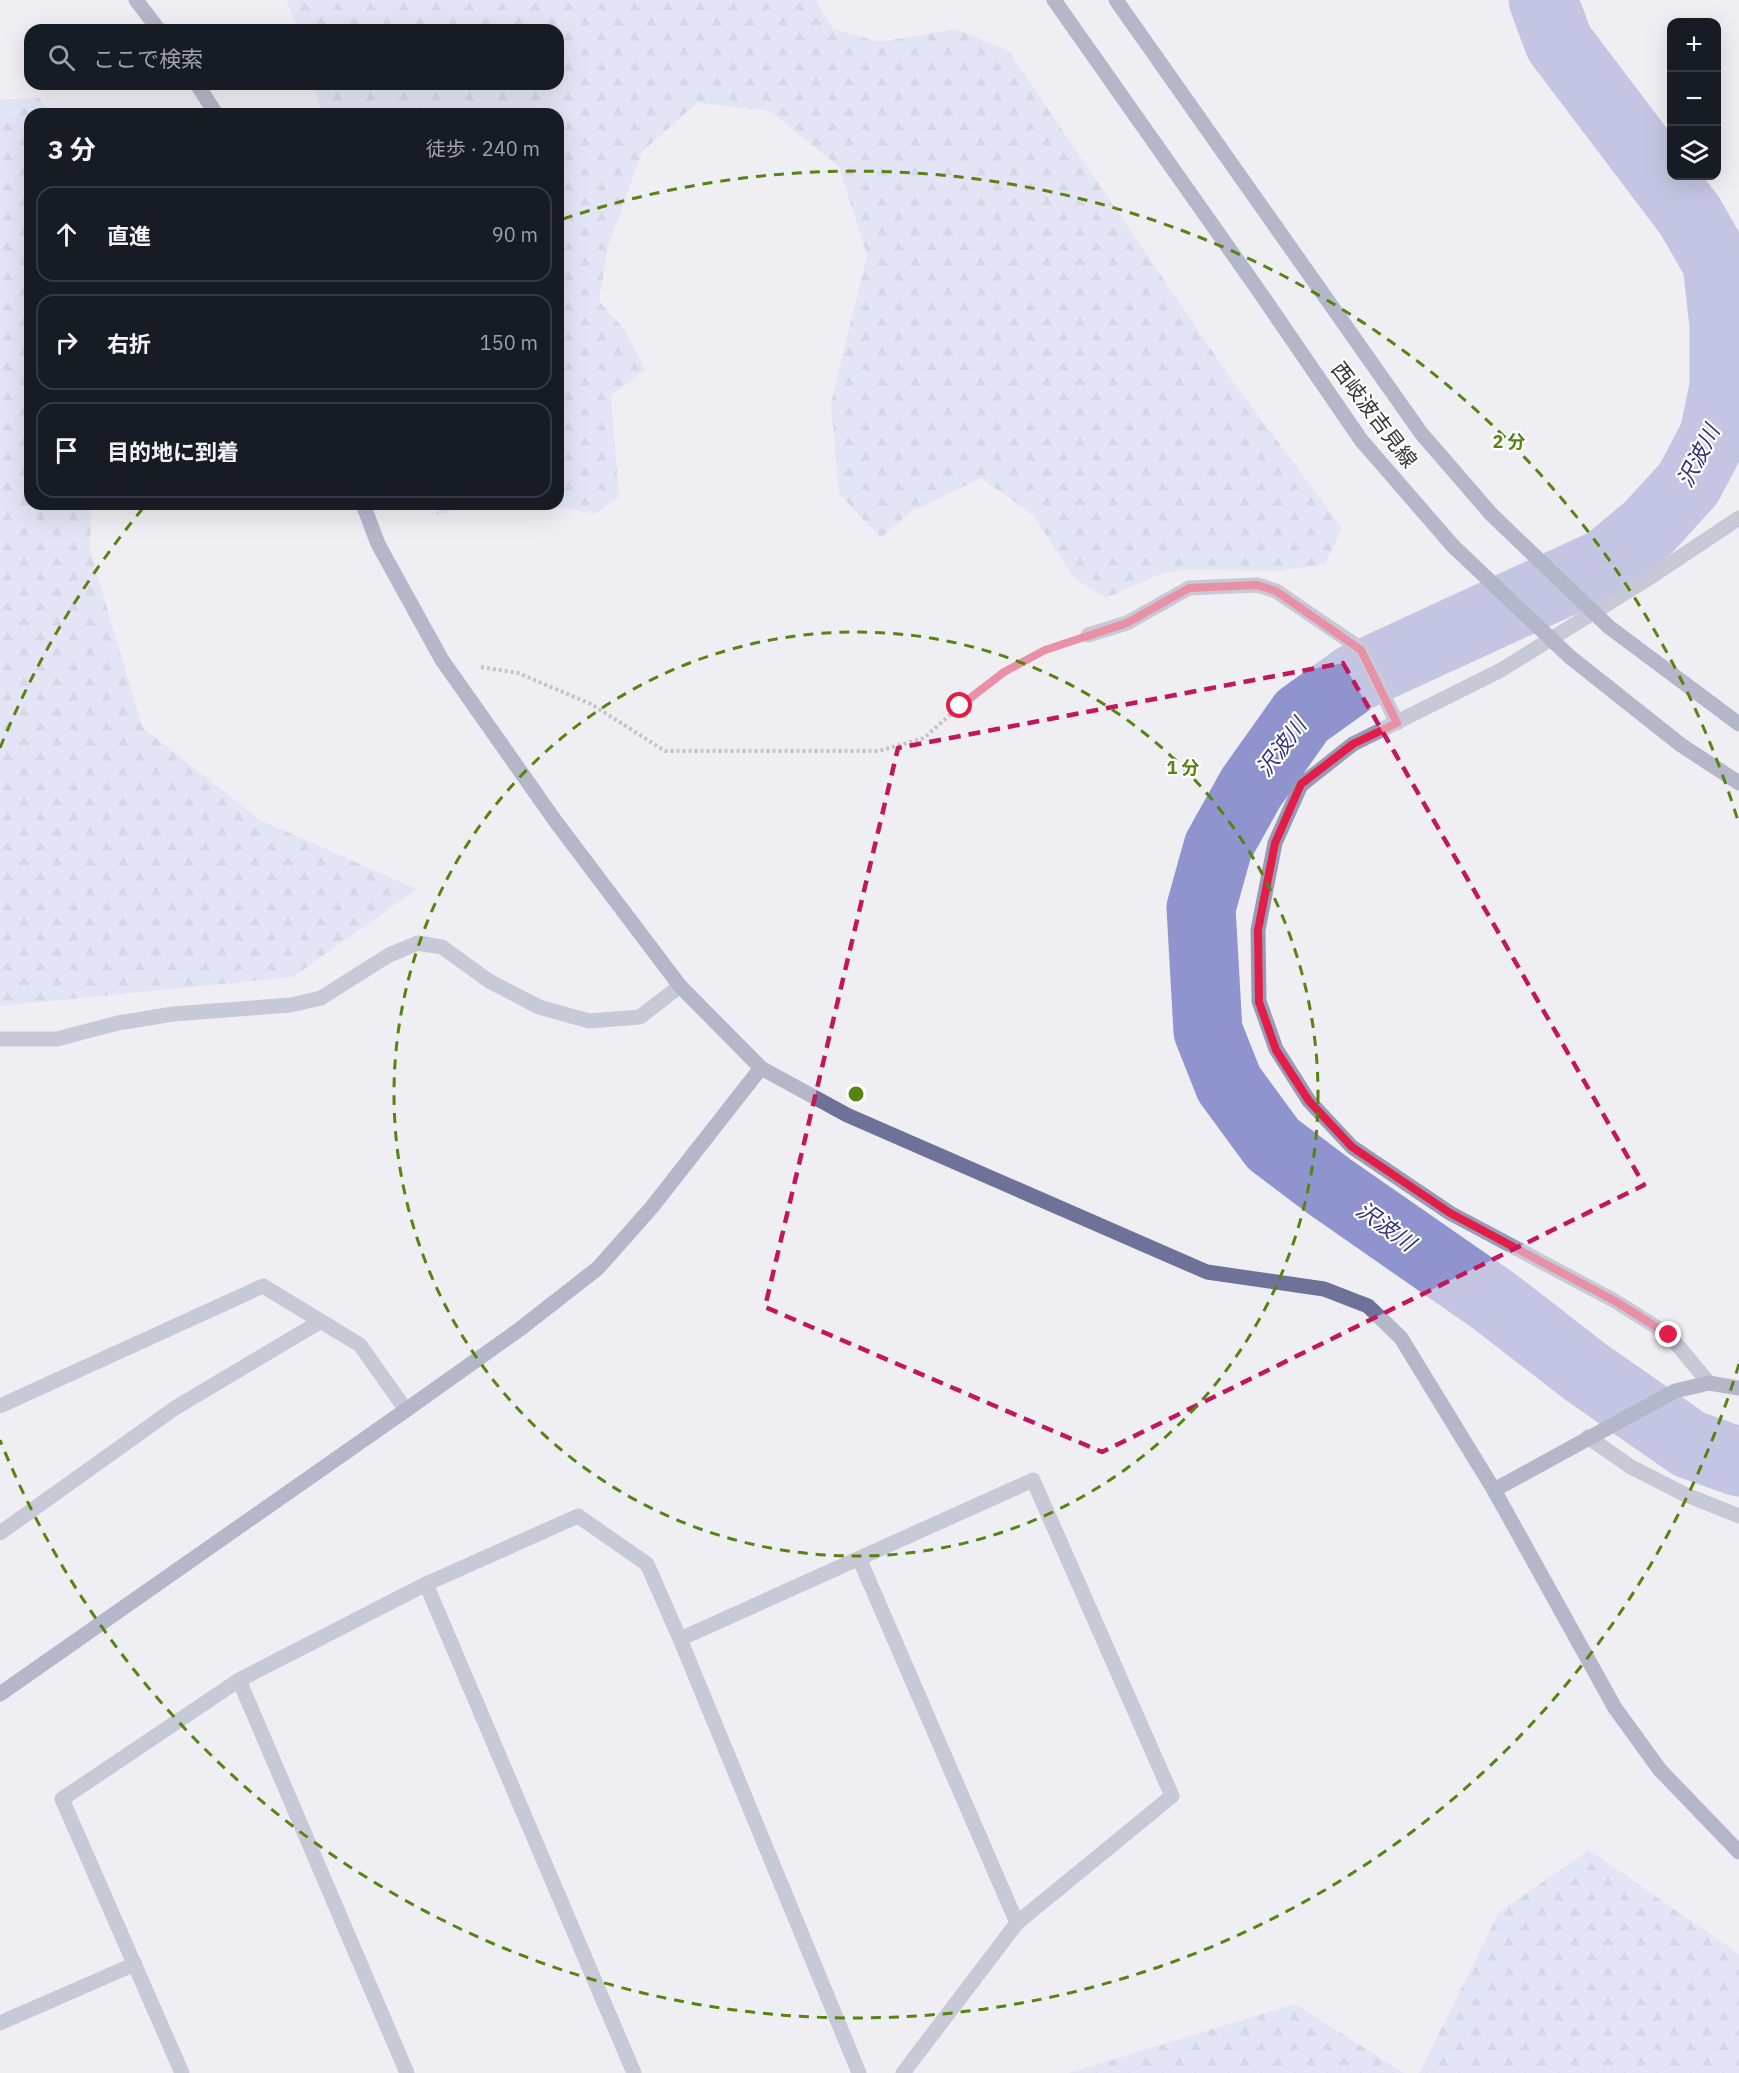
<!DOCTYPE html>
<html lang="ja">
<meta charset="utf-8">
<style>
:root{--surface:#171b24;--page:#242831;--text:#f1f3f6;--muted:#9ea1a6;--line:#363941}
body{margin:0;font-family:"IBM Plex Sans","Noto Sans JP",sans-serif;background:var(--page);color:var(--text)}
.controls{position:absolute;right:18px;top:18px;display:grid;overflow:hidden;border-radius:12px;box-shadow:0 6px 24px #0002}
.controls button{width:54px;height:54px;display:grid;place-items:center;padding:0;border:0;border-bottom:2px solid var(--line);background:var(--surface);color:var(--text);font:30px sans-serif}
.stop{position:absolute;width:18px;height:18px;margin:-14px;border:4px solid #e11d48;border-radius:50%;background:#fff}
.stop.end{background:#e11d48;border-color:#fff;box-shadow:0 2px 6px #0008}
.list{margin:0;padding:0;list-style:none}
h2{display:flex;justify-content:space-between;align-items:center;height:78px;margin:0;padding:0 24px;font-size:26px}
h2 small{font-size:20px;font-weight:400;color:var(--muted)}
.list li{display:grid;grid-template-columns:39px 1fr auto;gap:18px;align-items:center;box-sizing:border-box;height:96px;margin:0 12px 12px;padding:0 12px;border:2px solid var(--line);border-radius:18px}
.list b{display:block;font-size:22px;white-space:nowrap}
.list em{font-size:20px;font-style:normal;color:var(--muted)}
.icon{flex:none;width:33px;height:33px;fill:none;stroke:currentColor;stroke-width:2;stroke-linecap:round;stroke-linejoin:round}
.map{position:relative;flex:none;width:1739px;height:2073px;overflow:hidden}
.search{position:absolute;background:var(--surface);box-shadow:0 6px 24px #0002;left:24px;top:24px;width:540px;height:66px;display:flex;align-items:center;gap:15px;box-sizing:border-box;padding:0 21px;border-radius:18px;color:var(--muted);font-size:22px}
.panel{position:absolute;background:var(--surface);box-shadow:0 6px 24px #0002;left:24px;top:108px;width:540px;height:402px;border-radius:18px}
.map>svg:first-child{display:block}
.forest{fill:url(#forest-firs)}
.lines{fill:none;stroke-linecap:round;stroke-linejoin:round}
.river{stroke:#8f93ce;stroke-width:69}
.path{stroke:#8f9092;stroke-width:4;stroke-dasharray:3 3;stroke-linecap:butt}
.street{stroke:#989bb5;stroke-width:15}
.secondary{stroke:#6e7298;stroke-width:15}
.secondary-bridge{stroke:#6e7298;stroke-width:15}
.route{stroke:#e11d48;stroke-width:8}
.marked{fill:none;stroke:#c2185b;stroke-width:4.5;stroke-dasharray:12 8;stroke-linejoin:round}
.ring{fill:none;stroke:#568312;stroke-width:3;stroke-dasharray:10 8}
.labels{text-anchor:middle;stroke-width:4.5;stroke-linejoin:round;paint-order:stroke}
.street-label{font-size:21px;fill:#343536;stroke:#fff}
.water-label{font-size:22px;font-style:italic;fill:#343278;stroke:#fff}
.centre{fill:#568312;stroke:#fff;stroke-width:3}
.ring-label{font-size:18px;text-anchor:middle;font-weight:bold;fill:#568312;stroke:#fff;stroke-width:4.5;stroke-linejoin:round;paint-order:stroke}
</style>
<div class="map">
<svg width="1739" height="2073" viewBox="0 0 1739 2073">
<defs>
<pattern id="forest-firs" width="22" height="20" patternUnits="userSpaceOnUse" patternTransform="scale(1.5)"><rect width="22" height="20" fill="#d6d9fa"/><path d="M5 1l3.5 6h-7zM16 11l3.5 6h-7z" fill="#b8bbd7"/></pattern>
</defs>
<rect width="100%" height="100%" fill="#efeff3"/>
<path class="forest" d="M286,0H815L834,29L879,42L955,29L1008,50L1234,383L1342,528L1325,564L1277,571L1181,570L1163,573L1106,598L1074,578L1033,515L981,478L909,513L881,538L839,494L831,403L867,255L839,167L770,111L697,103L642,152L608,247L599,301L624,329L646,370L611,395L619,497L595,514L542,504H558V114H322L314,84H558V30H299Z
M39,98L50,114H30V504H91L90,551L143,728L260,820L417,889L293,977L0,1006V100Z
M432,504H476L437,515Z
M1589,1850L1739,1954V2073H1419L1499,1912Z
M1295,2004L1404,2073H1068Z"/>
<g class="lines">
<path class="river" d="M1543,0L1559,43L1690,216L1717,263L1724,326V387L1714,435L1689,483L1649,527L1607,562L1355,678L1302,716L1251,788L1218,847L1201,908L1208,1031L1229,1084L1273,1144L1330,1187L1494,1301L1587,1373L1689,1444L1739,1462"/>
<path class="path" d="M481,667L518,673L591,704L665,751H879L924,738L960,706L1004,672L1045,650L1062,644"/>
<path class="street" d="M1088,635L1127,623L1189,588L1257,585L1276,591L1361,649L1397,723
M0,1039H57L118,1023L173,1014L291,1005L321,998L389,955L418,943L442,947L489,981L539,1007L589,1021L640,1017L680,986
M1709,1383L1669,1335L1615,1301L1450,1213L1352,1147L1309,1101L1276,1049L1259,1001L1258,930L1275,843L1301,785L1353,744L1501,670L1646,580L1739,518
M0,1406L263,1286L360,1345L406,1410
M1588,1437L1631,1467L1684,1494L1739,1516
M0,1533L175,1408L321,1321
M859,1558L1017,1923
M426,1584L634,2073
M680,1639L1033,1480L1172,1796L1017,1923L903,2073
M239,1680L407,2073
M0,2023L135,1964
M182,2073L62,1799L239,1680L426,1584L578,1516L647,1564L680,1639L859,2073"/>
<path class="secondary" d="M136,0L159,30
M1054,0L1261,294L1361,440L1453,546
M1116,0L1421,433L1491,514
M197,84L216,114
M363,504L378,544L442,660L556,822L680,986L761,1068L847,1115L1207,1272L1324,1289L1368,1306L1401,1338L1494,1490L1615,1708L1660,1770L1739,1852
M1609,627L1739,724
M1570,657L1681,745L1739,783
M1494,1490L1675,1391L1709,1383L1739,1388
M0,1694L406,1410L520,1329L598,1268L652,1207L761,1068"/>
<path class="secondary-bridge" d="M1491,514L1609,627
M1453,546L1570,657"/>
</g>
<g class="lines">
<path class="route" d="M960,706L1004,672L1045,650L1127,623L1189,588L1257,585L1276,591L1361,650L1397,723L1353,744L1301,784L1275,843L1258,930L1259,1002L1276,1050L1309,1101L1352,1147L1450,1213L1615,1301L1669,1335"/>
</g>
<path d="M0 0H1739V2073H0ZM1343,663L1644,1185L1102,1452L765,1307L898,748Z" fill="#efeff3" fill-opacity=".55" fill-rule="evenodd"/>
<path class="marked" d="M1343,663L1644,1185L1102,1452L765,1307L898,748Z"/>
<g class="ring">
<circle cx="856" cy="1094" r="462"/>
<path d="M1739 1364A923 923 0 0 1 0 1440M0 748A923 923 0 0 1 144 507M563 219A923 923 0 0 1 1739 824"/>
</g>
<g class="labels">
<g class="street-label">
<text transform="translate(1374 415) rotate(53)" y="7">西岐波吉見線</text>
</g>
<g class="water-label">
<text transform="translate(1698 456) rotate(-63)" y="8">沢波川</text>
<text transform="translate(1281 747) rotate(-53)" y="8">沢波川</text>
<text transform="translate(1386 1226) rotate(36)" y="8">沢波川</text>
</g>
</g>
<circle cx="856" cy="1094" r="9" class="centre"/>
<g class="ring-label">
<text x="1509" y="448">2 分</text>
<text x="1183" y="774">1 分</text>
</g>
</svg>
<div class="controls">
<button>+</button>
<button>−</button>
<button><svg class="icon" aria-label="layers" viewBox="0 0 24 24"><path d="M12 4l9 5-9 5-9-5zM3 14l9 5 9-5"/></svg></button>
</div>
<div class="stop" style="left:960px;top:706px"></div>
<div class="stop end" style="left:1669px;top:1335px"></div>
<div class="search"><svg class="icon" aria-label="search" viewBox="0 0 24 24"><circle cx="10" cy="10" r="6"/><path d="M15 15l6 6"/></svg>ここで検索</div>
<section class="panel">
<h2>3 分<small>徒歩 · 240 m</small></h2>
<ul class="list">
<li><svg class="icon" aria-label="ahead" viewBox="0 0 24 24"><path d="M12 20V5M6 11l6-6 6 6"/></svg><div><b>直進</b></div><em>90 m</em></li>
<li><svg class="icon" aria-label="right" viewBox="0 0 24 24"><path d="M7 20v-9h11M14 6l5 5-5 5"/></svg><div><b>右折</b></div><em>150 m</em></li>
<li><svg class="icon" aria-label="arrive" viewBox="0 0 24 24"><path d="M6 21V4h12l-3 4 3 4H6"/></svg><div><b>目的地に到着</b></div></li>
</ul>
</section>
</div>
